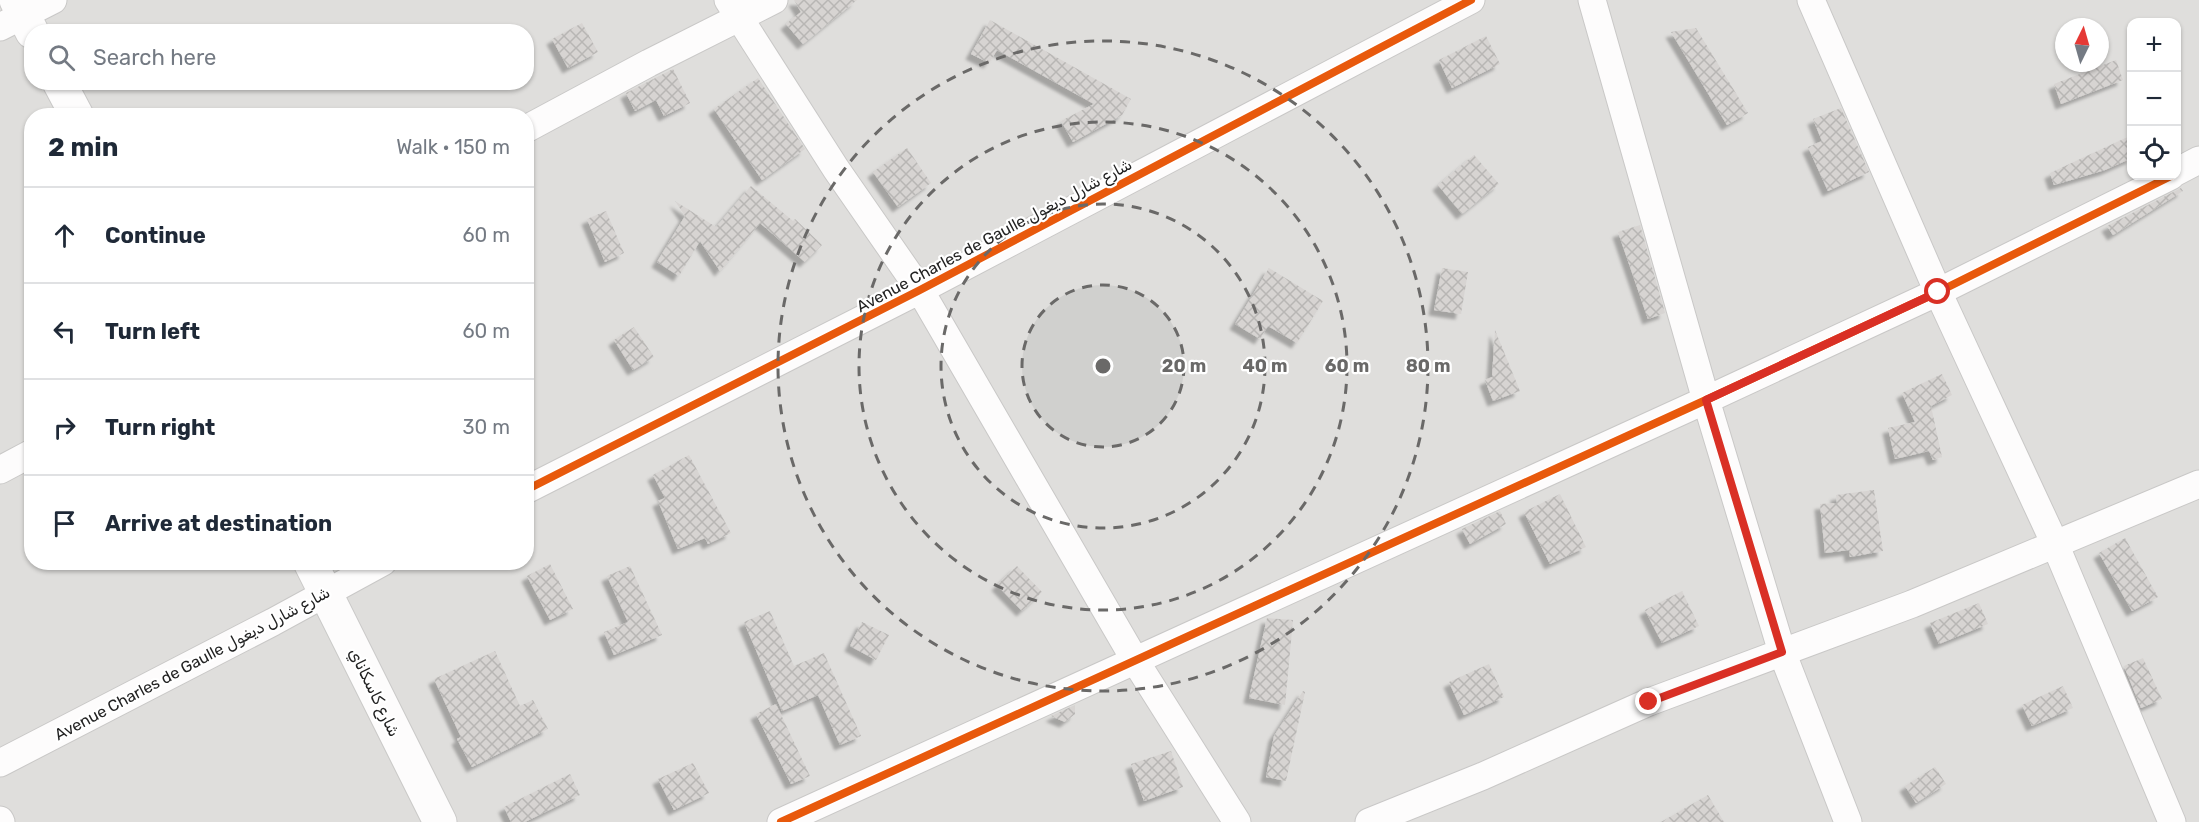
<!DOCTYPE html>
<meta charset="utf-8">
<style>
:root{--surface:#fff;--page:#f6f6f7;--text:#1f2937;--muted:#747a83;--line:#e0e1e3}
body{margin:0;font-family:Rubik,"Noto Sans Arabic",sans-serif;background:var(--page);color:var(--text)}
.controls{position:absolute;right:18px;top:18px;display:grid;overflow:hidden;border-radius:12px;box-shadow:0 2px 4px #0004}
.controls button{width:54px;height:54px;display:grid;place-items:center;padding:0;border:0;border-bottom:2px solid var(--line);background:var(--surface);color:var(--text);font:30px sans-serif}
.compass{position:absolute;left:2055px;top:18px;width:54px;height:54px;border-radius:50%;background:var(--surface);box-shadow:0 2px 4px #0004;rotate:5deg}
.stop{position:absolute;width:18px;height:18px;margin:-14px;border:4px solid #d93025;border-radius:50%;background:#fff}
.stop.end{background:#d93025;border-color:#fff;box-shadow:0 2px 6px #0008}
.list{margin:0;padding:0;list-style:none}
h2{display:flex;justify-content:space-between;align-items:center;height:78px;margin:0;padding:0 24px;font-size:26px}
h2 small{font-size:20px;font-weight:400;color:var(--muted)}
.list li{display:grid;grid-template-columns:39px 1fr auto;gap:18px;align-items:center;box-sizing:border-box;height:96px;padding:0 24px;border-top:2px solid var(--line)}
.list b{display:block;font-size:22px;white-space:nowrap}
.list em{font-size:20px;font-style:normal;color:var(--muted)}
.icon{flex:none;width:33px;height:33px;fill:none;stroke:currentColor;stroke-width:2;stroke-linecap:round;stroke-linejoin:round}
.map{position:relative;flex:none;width:2199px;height:822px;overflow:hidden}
.search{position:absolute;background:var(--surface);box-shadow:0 2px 4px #0004;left:24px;top:24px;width:510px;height:66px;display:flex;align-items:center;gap:15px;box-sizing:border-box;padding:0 21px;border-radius:24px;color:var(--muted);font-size:22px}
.panel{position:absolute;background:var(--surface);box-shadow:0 2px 4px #0004;left:24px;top:108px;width:510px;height:462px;border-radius:24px}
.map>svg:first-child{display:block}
.residential{fill:#dfdedc;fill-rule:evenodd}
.building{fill:url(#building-cross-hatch);filter:url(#shadow)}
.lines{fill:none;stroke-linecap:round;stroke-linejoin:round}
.minor-casing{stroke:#c9c8c7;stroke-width:29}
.tertiary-casing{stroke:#c9c8c7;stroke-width:35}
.minor{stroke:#fdfcfc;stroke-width:27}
.tertiary{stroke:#fdfcfc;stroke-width:33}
.cycleway-casing{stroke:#fff;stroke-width:11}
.cycleway{stroke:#e8590c;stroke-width:8}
.route{stroke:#d93025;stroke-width:8}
.ring{fill:none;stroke:#6a6968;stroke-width:3;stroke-dasharray:10 8}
.labels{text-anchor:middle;stroke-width:4.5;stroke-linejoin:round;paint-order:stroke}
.street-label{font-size:16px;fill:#222;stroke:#fff}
.centre{fill:#6a6968;stroke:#fff;stroke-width:3}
.ring-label{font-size:18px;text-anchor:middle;font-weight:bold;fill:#6a6968;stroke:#fff;stroke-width:4.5;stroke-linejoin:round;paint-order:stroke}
</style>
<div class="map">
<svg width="2199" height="822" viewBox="0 0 2199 822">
<defs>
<pattern id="building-cross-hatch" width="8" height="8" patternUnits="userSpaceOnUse" patternTransform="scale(1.5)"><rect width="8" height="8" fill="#d7d4d2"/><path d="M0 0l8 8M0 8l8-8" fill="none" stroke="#b8b6b4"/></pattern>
<filter id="shadow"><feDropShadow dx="-5.5" dy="5.5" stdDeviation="1.5" flood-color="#0004"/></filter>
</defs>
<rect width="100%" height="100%" fill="#f0eeeb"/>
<path class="residential" d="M0,0H2199V822H0ZM2132,22H2176V176H2132ZM2064,27H2100V63H2064ZM32,32H526V82H32ZM32,116H526V562H32Z"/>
<path class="building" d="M794,0H857L803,44L786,24L801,12Z
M990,20L1131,99L1122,115L1073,142L1061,121L1094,104L997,50L989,63L971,54Z
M582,23L598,52L568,68L552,39Z
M1696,28L1748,113L1727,125L1671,32Z
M1486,36L1500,64L1452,88L1439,60Z
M2116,60L2123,80L2061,104L2054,84Z
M673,69L690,103L664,116L656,100L635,111L626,93Z
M758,78L805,149L762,180L714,109Z
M1841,108L1869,172L1828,191L1808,147L1822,141L1813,119Z
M2132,135V158L2105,170L2054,185L2050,173Z
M907,148L931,183L898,207L873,172Z
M1474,155L1499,184L1462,214L1438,185Z
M751,186L793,221L795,219L822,245L805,262L760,223L720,271L700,241L679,276L657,262L685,216L675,201L716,227Z
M2181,188L2183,191L2113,235L2107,226Z
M606,211L624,253L605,262L587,219Z
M1640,225L1665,313L1648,319L1618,232Z
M1269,268L1323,301L1297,343L1268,326L1260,339L1235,324Z
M1442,268L1468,272L1461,314L1434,310Z
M634,327L654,357L633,370L614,340Z
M1495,330L1520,391L1493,401L1485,380L1492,377Z
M1942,374L1952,395L1931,406L1942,457L1933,460L1929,451L1895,459L1888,428L1915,422L1902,393Z
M689,455L731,533L708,544L705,538L678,549L658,501L665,498L653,475Z
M1874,490L1883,551L1850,557L1849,550L1825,553L1820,504L1837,503L1836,495Z
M1560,494L1586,547L1550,564L1524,512Z
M1500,511L1506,524L1470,544L1462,529Z
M2125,538L2158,597L2132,611L2099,553Z
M550,564L573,609L550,620L527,576Z
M630,566L662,635L614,655L604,632L628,622L607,576Z
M1017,566L1042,592L1022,611L997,585Z
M1682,591L1699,626L1662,643L1645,610Z
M1979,603L1988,624L1939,644L1930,623Z
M770,611L794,666L824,653L861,736L840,745L818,695L782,711L744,622Z
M1267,618L1293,620L1285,705L1249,698Z
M862,622L889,635L876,660L850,646Z
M495,651L520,706L533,700L548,729L472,767L457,739L461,737L434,679Z
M2143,658L2162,699L2141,708L2124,666Z
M1489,664L1504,697L1464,715L1449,682Z
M2063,686L2073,708L2032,726L2022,705Z
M1303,691L1305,692L1286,781L1266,777L1274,736Z
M776,704L810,776L791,784L756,714Z
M1075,705V714L1065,722L1051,716Z
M1171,751L1183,787L1144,801L1131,764Z
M693,763L709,793L674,810L658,779Z
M1935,767L1946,784L1916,803L1905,786Z
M570,774L580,795L525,822H511L504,807Z
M1708,795L1724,822H1661Z"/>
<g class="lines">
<defs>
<path id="minor" d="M728,0L836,169L920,290L1136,662L1237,822
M1592,0L1706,400L1782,652L1848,822
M1811,0L1938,292L2055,544L2172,822
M0,27L53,0
M526,129L649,63L774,0
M2176,172L2199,160
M0,470L32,453
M526,490L920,290L1471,0
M0,763L273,622L383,562
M0,820L1,822
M781,822L1706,400L1938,292L2171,176
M1369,822L1483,776L1649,702L1912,604L2199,484"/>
<path id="tertiary" d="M16,0L32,32
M59,82L77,116
M310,562L440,822"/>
</defs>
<use href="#minor" class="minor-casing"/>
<use href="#tertiary" class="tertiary-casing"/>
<use href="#minor" class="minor"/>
<use href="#tertiary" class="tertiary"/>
<defs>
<path id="cycleway" d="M526,490L920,290L1471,0
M781,822L1706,400L1938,292L2171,176"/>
</defs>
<use href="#cycleway" class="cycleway-casing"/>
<use href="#cycleway" class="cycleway"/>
</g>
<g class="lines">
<path class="route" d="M1649,702L1782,652L1706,400L1938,292"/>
</g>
<circle cx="1103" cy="366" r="81" fill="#6a6968" fill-opacity=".12"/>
<g class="ring">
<circle cx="1103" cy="366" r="81"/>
<circle cx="1103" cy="366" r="162"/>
<circle cx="1103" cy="366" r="244"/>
<circle cx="1103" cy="366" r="325"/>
</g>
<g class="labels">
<g class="street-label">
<text transform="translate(994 235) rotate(-28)" y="6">Avenue Charles de Gaulle شارع شارل ديغول</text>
<text transform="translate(192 663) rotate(-28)" y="6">Avenue Charles de Gaulle شارع شارل ديغول</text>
<text transform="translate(375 692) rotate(64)" y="6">شارع كاسكاناي</text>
</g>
</g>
<circle cx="1103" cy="366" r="9" class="centre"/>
<g class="ring-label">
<text x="1184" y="372">20 m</text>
<text x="1265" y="372">40 m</text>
<text x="1347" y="372">60 m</text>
<text x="1428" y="372">80 m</text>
</g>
</svg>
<div class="controls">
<button>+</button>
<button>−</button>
<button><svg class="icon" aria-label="locate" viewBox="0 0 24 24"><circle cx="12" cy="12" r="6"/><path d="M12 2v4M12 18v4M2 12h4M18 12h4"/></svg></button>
</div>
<svg class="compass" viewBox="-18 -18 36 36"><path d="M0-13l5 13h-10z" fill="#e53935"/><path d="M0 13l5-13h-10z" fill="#747a83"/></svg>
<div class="stop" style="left:1938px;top:292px"></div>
<div class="stop end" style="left:1649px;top:702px"></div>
<div class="search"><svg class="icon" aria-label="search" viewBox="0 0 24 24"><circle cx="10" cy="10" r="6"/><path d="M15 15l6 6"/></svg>Search here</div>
<section class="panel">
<h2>2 min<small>Walk · 150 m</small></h2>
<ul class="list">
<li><svg class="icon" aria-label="ahead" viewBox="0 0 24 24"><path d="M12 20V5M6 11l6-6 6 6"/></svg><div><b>Continue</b></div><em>60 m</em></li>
<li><svg class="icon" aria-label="left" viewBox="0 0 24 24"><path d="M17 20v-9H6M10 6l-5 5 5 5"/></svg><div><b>Turn left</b></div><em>60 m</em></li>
<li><svg class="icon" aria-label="right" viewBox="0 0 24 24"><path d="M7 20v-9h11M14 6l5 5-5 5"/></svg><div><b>Turn right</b></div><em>30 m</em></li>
<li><svg class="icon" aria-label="arrive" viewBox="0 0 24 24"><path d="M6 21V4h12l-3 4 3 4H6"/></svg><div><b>Arrive at destination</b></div></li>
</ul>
</section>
</div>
